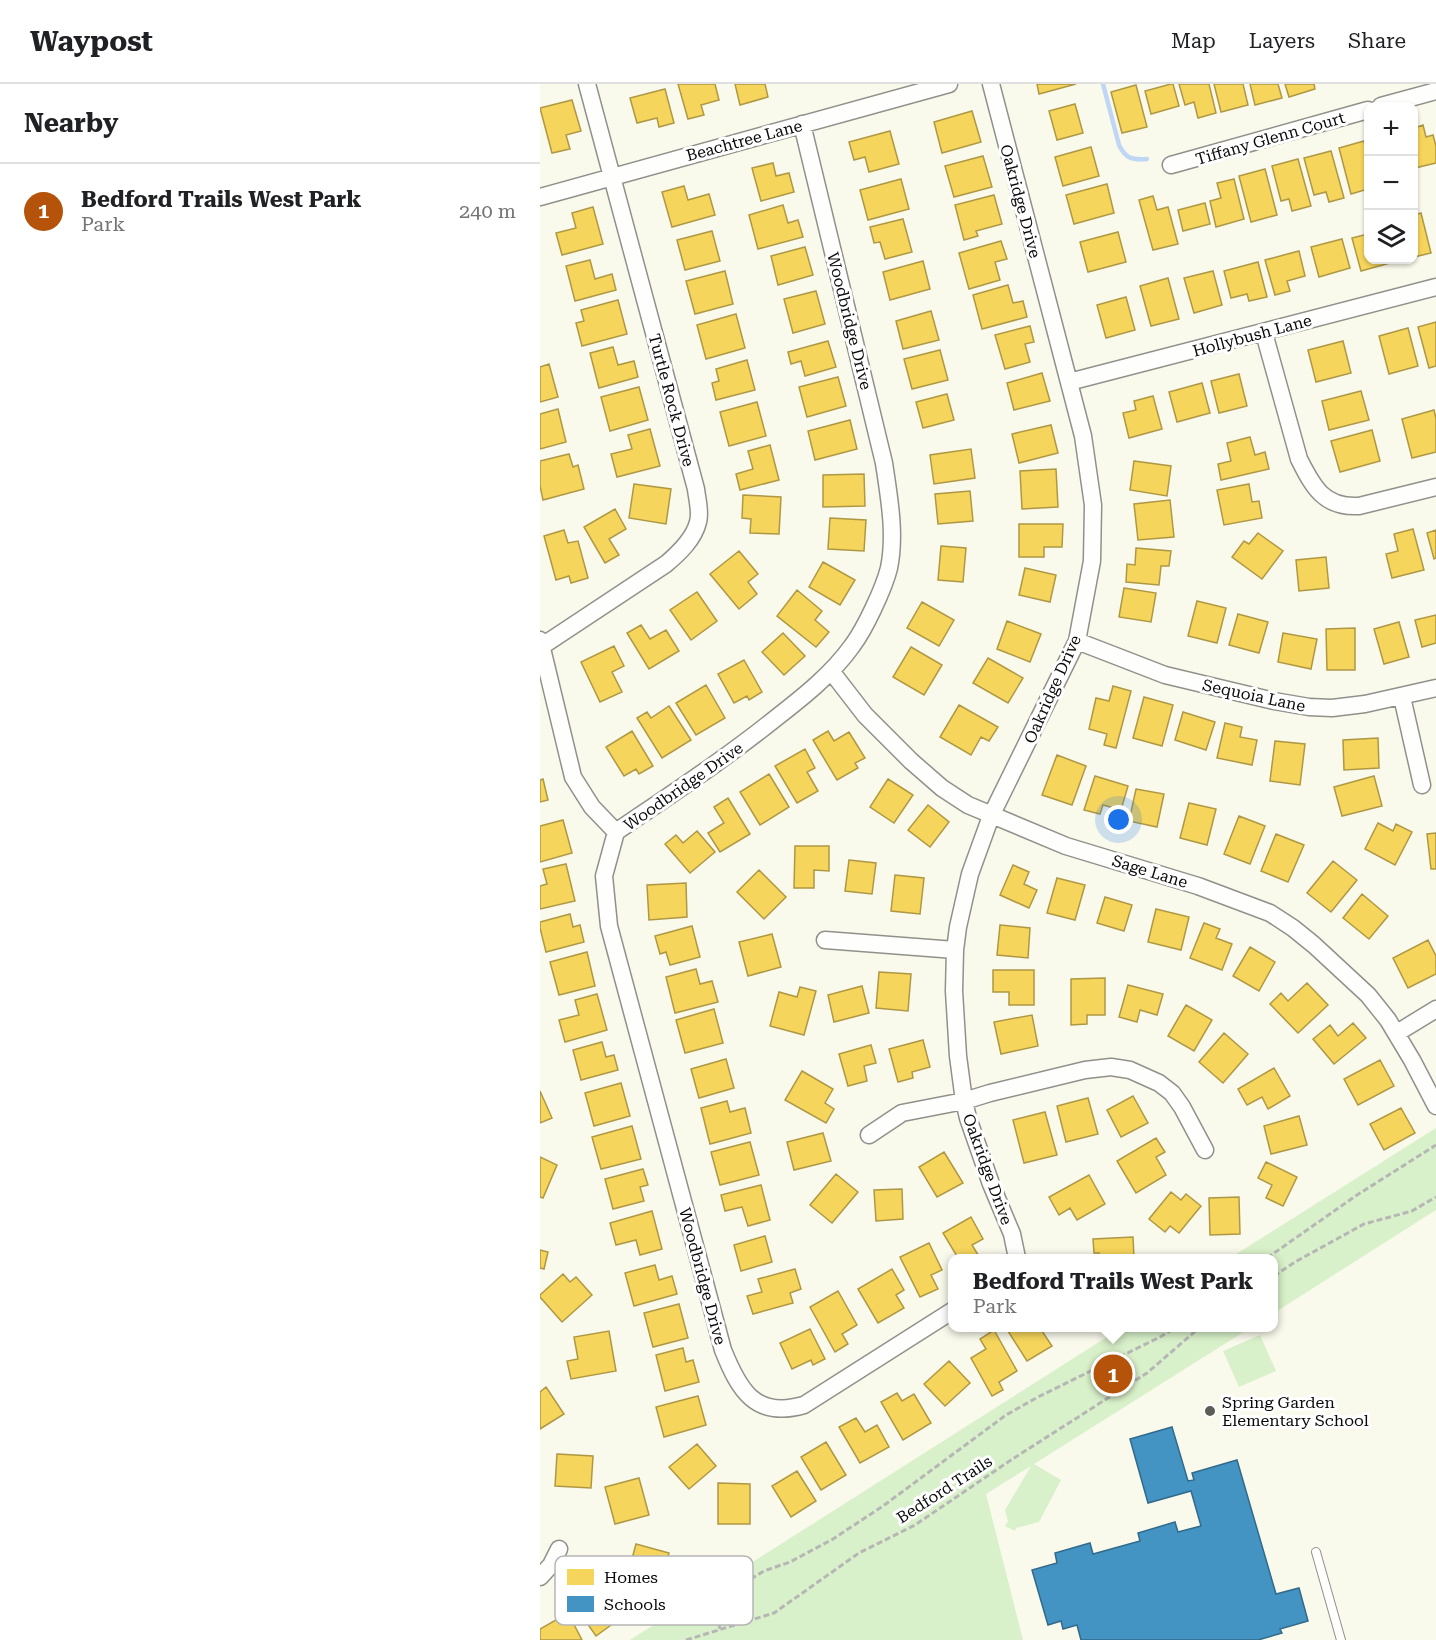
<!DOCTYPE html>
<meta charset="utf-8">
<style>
:root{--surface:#fff;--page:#f6f6f6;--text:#202124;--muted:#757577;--line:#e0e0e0;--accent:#b45309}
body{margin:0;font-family:"Roboto Serif",serif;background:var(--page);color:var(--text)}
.controls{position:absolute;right:18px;top:18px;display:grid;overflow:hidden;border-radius:12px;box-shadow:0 2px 4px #0004}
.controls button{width:54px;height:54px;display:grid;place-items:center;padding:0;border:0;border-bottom:2px solid var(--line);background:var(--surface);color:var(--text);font:30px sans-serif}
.you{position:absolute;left:579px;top:736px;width:21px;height:21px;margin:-15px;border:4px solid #fff;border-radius:50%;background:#1a73e8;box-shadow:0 0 0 9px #1a73e833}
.badge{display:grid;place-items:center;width:39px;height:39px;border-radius:50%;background:var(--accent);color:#fff;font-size:20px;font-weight:700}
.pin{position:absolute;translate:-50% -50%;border:3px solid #fff;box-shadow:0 2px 6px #0006}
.popup{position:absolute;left:408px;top:1170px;width:330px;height:78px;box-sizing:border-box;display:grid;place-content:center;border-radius:12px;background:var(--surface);filter:drop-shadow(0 2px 4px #0005);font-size:20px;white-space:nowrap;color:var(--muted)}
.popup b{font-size:22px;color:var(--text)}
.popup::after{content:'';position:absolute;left:50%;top:100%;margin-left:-12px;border:12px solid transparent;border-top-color:var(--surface)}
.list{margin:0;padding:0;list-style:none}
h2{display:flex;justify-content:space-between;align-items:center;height:78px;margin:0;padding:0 24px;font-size:26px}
h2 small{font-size:20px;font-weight:400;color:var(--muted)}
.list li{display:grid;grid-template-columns:39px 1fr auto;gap:18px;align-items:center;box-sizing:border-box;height:96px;padding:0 24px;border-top:2px solid var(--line)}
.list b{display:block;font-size:22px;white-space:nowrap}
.list p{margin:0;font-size:20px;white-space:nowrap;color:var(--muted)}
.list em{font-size:20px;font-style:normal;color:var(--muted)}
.icon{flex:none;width:33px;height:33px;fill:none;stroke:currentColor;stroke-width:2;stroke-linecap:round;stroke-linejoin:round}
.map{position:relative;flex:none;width:896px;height:1556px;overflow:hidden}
header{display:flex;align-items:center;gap:36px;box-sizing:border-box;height:84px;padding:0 30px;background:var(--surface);border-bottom:2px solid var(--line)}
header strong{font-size:28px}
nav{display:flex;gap:33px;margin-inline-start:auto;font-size:21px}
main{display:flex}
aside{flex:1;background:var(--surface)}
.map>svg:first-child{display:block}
.green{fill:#d9f1ca}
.homes{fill:#f6d55c;stroke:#af9843;stroke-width:1.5}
.schools{fill:#4393c3;stroke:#326a8b;stroke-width:1.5}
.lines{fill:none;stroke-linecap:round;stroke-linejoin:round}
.stream{stroke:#c0d6f5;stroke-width:4.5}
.service-casing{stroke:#91918b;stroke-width:10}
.minor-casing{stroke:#91918b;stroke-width:19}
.path{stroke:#b6b6b4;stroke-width:3;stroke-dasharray:6 3;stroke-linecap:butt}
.service{stroke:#fefefc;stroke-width:8}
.minor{stroke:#fefefc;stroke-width:16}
.poi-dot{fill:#5d5d58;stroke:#fff;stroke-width:2}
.labels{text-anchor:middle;stroke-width:6;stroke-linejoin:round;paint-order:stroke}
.street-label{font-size:16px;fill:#090909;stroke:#fff}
.poi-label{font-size:16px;fill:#090909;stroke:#fff;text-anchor:start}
.key{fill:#fff;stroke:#b5b5b5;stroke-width:1.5}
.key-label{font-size:16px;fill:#090909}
</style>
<header>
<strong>Waypost</strong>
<nav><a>Map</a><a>Layers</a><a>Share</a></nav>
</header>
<main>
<aside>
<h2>Nearby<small></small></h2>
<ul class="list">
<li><span class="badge">1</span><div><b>Bedford Trails West Park</b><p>Park</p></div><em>240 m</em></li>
</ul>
</aside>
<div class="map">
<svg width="896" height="1556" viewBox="0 0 896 1556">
<rect width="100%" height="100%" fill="#f9f9ec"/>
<path class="green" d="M896,1044V1126L734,1229V1174H690Z
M581,1244H710L494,1380L521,1396L499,1438L476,1444L475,1447L465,1442L468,1437L465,1426L491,1382L446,1410L483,1556H90Z
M720,1251L736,1287L699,1303L683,1267Z"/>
<path class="homes" d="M138,0H175L179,16L161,21L164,31L148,35Z
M195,0H225L228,13L200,21Z
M497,0H536L499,10Z
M631,0H633L639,22L611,30L605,7Z
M639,0H669L676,29L658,34L654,18L645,21Z
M674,0H703L708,21L681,28Z
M710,0H738L742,14L715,21Z
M745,0H774L775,5L749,13Z
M596,1L607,43L582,49L571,8Z
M125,5L134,39L119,43L117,34L97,39L90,14Z
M32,16L41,47L26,51L30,65L12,69L0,24Z
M535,20L543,49L517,56L509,27Z
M432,27L441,58L402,69L394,38Z
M883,41L886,53L893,51L896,62V79L875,84L874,77V44Z
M350,47L359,80L329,88L325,73L314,76L309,58Z
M824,57L828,74V105L811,110L799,64Z
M551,63L559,92L523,102L515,73Z
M791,67L804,114L789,118L786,108L774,111L764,74Z
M443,72L452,103L414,113L405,82Z
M758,75L771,122L752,127L749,115L741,117L732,82Z
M233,79L236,92L249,89L254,108L221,117L212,84Z
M725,85L737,131L711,138L699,92Z
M361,95L369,125L328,136L320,106Z
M694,95L704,135L676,143L670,117L681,114L677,99Z
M567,100L574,129L534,140L526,111Z
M144,102L148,116L169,110L175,131L132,143L122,108Z
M454,111L462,140L436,147L438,152L424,156L415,121Z
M613,112L617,126L628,123L638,160L613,166L599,116Z
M665,119L670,140L643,147L638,126Z
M243,121L248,139L258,136L263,153L218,165L209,131Z
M53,123L63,160L22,171L16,149L36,144L32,129Z
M881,129L891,169L874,173V131Z
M363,135L372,168L345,175L340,158L334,159L330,143Z
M172,147L180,177L145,186L137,156Z
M578,148L586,178L548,188L540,158Z
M828,150V176H849L850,179L821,187L812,154Z
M802,155L810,184L779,193L771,163Z
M461,157L467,175L455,178L460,196L429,205L419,169Z
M265,163L273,191L238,201L231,172Z
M759,167L765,192L747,197L750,207L735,211L725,176Z
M50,176L55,195L72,190L76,206L35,217L26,182Z
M383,177L390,205L350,216L343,188Z
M718,178L727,213L709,217L707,210L691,214L684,187Z
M185,187L193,220L155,230L146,197Z
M673,187L682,221L654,229L644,194Z
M628,194L639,235L611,242L600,202Z
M468,201L473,219L483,217L487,233L442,245L433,211Z
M276,207L285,240L253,249L244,215Z
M586,213L595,246L566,254L557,221Z
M78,216L87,250L42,262L36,239L44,237L41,226Z
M391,227L399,256L363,265L356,237Z
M196,230L205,264L166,275L157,241Z
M896,238V282L889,284L878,243Z
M490,242L494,258L485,260L490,278L465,285L455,251Z
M868,244L878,282L849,290L839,252Z
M288,257L296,283L265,292L261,277L251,280L248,268Z
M803,257L811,289L776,298L768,266Z
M73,263L78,281L94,277L98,293L59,304L50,269Z
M400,266L408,296L372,305L364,275Z
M207,276L215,306L176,316L172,299L179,297L176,285Z
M9,280L18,313L0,318V283Z
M502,289L510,317L474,326L467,299Z
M699,290L707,322L679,329L671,297Z
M298,293L306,322L267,333L259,303Z
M662,299L670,329L637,338L629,308Z
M99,303L108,336L70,347L61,313Z
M821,307L829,336L789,346L782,317Z
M407,310L414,336L383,344L376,318Z
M613,312L622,345L589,354L583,329L596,326L594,317Z
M217,318L226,352L189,362L180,328Z
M18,325L26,358L0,365V330Z
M894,326L896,335V368L872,374L862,335Z
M310,336L317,365L275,376L268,347Z
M511,341L518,369L479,379L472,350Z
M110,345L120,382L77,393L71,370L92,365L88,351Z
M832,346L840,377L800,388L791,357Z
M710,353L715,371L725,368L729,385L681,396L678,380L691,377L687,359Z
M230,361L239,396L200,406L196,390L213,385L208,367Z
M431,365L435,394L394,400L390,371Z
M29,370L33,383L38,381L44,405L3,416L0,402V377Z
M594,377L631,382L627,412L590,406Z
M516,385L518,423L482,425L480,387Z
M324,390L325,422L283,423V391Z
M94,400L131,405L126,440L89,434Z
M709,400L712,418L719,417L722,434L684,441L677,406Z
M430,407L433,437L398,440L395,410Z
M203,411L241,413L239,450L210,449L211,435L202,434Z
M630,416L634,453L598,456L594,420Z
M75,425L86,445L69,455L79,471L65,479L44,443Z
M290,434L326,436L324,467L288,465Z
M479,440H523L522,463H504V473H479Z
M873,445L884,486L852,494L846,470L858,467L854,450Z
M24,446L28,459L38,457L48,494L31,499L29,492L16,496L4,452Z
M896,446V474L894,475L887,449Z
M718,449L743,467L722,495L692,473L704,457L709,460Z
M401,462L426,464L423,498L398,496Z
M596,464L631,467L629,482H621L619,501L586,498L587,480L595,481Z
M199,467L218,490L208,498L217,510L199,525L170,490Z
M786,473L789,504L759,507L756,476Z
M283,478L315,496L300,521L269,503Z
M485,484L516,491L510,518L479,511Z
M584,504L616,509L611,538L579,533Z
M257,506L282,527L275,536L289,548L276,563L237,532Z
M157,508L177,537L151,556L130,526Z
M657,517L686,524L677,559L648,552Z
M382,518L414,536L399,562L367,544Z
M698,530L728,538L719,569L689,561Z
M896,531V559L882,563L875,536Z
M467,537L501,550L490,578L457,565Z
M859,538L869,573L844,580L834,545Z
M101,541L110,555L126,546L139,567L109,585L87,549Z
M815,544V586H787L786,545Z
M243,549L265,572L244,591L222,568Z
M743,549L777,555L771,585L738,578Z
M74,562L84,582L72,588L82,608L60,618L41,578Z
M371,563L402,581L384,611L353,593Z
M448,574L483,594L468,619L433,599Z
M204,576L222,608L209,616L207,612L194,619L178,590Z
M166,601L185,634L156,651L136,619Z
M573,602L591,607L576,664L564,661L567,650L549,645L556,614L569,617Z
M604,613L633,621L622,662L593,654Z
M419,621L458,643L449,657L441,653L431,671L400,653Z
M129,622L151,656L122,674L97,634L107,628L111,634Z
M643,628L675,638L666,666L635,656Z
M685,639L702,643L700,653L717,656L712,681L677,674Z
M92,647L113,682L99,690L96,685L84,692L66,663Z
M288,647L294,657L309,648L325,674L315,679L318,684L297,696L273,656Z
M838,654L839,684L804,686L803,656Z
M735,657L765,660L760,701L730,697Z
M265,665L275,684L267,688L278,707L257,719L235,682Z
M517,671L546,682L532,721L502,711Z
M229,690L249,723L220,741L200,708Z
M555,692L588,702L581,726L563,721L560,730L544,726Z
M834,692L842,722L802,732L794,703Z
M3,695L8,716L0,718V696Z
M348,695L373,711L354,739L330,723Z
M596,705L624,710L617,743L589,737Z
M188,714L210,750L180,768L168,749L184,739L174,723Z
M649,719L676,725L667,761L640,754Z
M388,721L409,738L390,763L368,746Z
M699,732L725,742L710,780L684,770Z
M23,736L32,769L0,778V742Z
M838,739L853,747L856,740L872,748L855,781L825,765Z
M157,747L175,768L150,789L125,760L136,751L143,759Z
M896,749V785H891L887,750Z
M736,750L764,761L748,798L721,787Z
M255,762H289V787L274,786V804H254Z
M309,776L336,779L332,810L305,807Z
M793,777L817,796L791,828L767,809Z
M26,780L35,817L0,825V802L7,800L3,785Z
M473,781L489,788L484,800L497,806L489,824L460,811Z
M219,786L246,813L224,835L197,808Z
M355,791L384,794L380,830L351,827Z
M517,794L545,801L535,836L507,829Z
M146,799L147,833L109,836L107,801Z
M822,810L848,832L829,855L803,834Z
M565,813L592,821L584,847L557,839Z
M616,825L649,833L641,866L608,858Z
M30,830L33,843L40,841L44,858L6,868L0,844V838Z
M664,839L680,845L676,854L692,860L682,886L650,874Z
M460,841L490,844L488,874L457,871Z
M152,842L160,873L130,881L126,868L120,870L115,852Z
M232,850L241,883L208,892L199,858Z
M888,856L896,872V890L868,904L853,874Z
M710,863L735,878L719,907L693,892Z
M47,868L55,902L19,911L10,878Z
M156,885L160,900L172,897L178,918L135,929L126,893Z
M453,886H494V921H469V908H453Z
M339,888L371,890L368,927L336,924Z
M565,894V931H547V940L531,941V895Z
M767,899L788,921L758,949L730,920L741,909L748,917Z
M588,901L623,910L617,931L600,926L597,938L579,933Z
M322,902L329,929L294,938L288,911Z
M260,903L276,907L264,951L230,942L239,908L257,913Z
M57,910L67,946L25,958L19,936L39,931L35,916Z
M646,921L672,936L654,967L628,952Z
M174,925L183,959L145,969L136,936Z
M492,931L498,962L461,970L454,938Z
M813,939L826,954L794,980L773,955L790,941L798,952Z
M684,949L708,970L683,999L659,978Z
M383,956L390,983L372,988L373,994L358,998L349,965Z
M62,958L66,973L74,971L78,986L41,996L33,966Z
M331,961L336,979L324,982L327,997L308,1002L299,970Z
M186,975L194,1004L159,1014L151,985Z
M840,976L854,1002L818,1021L804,995Z
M734,984L750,1012L728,1025L722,1013L707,1021L698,1005Z
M262,987L293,1005L285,1019L294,1025L286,1039L245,1016Z
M81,999L90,1032L54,1042L45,1009Z
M0,1007L12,1034L0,1039Z
M593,1012L608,1039L581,1053L567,1026Z
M548,1014L558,1050L526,1058L517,1022Z
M187,1017L190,1028L205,1024L211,1049L170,1060L161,1024Z
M861,1024L875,1049L844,1066L830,1040Z
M505,1028L517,1071L484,1079L473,1036Z
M759,1032L767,1061L731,1070L724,1042Z
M92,1042L101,1075L61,1085L52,1053Z
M283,1049L291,1077L254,1086L247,1058Z
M616,1054L625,1068L616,1073L626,1091L596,1109L577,1077Z
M210,1058L219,1091L180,1101L171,1068Z
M404,1068L423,1099L397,1113L379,1083Z
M0,1073L17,1081L3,1114L0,1113Z
M726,1078L757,1093L743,1122L726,1114L732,1101L718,1094Z
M103,1085L108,1101L100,1103L104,1117L73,1125L65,1095Z
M296,1090L318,1108L292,1139L270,1121Z
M549,1091L565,1120L537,1136L530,1124L519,1131L509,1113Z
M221,1101L230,1136L208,1142L202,1123L185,1127L181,1111Z
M362,1105L363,1135L336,1137L334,1106Z
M631,1108L641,1116L646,1110L661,1122L639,1149L630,1142L625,1148L609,1135Z
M699,1113L700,1150L670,1151L669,1114Z
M112,1127L122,1165L100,1171L96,1156L76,1161L70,1139Z
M431,1133L443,1155L432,1161L440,1174H418L403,1149Z
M225,1152L232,1178L201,1187L194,1161Z
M593,1153L594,1174H559V1169H554L553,1155Z
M389,1159L402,1186L391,1191L398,1205L380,1213L360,1173Z
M0,1166L8,1168L4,1185L0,1184Z
M115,1181L119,1196L132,1192L137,1210L94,1222L85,1189Z
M255,1185L261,1205L250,1209L253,1219L213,1230L207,1212L222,1208L218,1195Z
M352,1185L364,1206L356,1211L364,1224L338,1239L318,1205Z
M23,1190L30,1198L36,1193L52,1211L22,1238L0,1213V1211Z
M298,1207L317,1241L302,1250L308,1260L295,1268L270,1223Z
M139,1220L148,1254L113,1263L104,1229Z
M466,1244H500L512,1262L487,1277Z
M270,1245L285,1275L273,1281L271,1276L252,1285L240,1259Z
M454,1246L477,1287L459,1298L463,1306L452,1312L431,1274L446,1265L440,1255Z
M69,1247L76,1287L31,1295L27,1277L38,1275L34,1253Z
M143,1264L146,1278L153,1276L159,1298L125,1307L116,1271Z
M409,1277L430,1299L405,1322L384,1300Z
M6,1303L24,1330L0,1345V1308Z
M357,1309L362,1317L374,1310L391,1339L363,1356L341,1318Z
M158,1312L166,1341L124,1353L116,1323Z
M316,1334L325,1348L337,1341L349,1363L320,1379L299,1343Z
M286,1358L306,1391L281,1406L261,1373Z
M157,1360L176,1382L149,1405L129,1383Z
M17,1370L53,1372L51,1404L15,1402Z
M257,1387L276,1417L251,1433L232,1402Z
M99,1394L109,1431L75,1440L65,1403Z
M178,1399L210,1400V1440H178Z
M96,1460L129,1469L119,1506L86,1497Z
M65,1501L86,1530L56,1552L35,1522Z
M28,1529L42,1556H0V1545Z"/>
<path class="schools" d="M632,1343L648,1397L654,1396L652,1389L697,1376L736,1510L759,1504L768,1537L740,1545L742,1549L718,1556H541L537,1541L523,1545L521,1537L508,1541L492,1486L517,1479L515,1469L550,1459L553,1470L600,1457L598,1449L635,1438L638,1448L661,1442L651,1407L608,1419L590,1355Z"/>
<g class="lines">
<path class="stream" d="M563,0L579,61C586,75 592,76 607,75"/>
<defs>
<path id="service" d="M776,1468L801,1556"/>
<path id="minor" d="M451,0L543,352L553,421L552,477L537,557L451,732L430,790L418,843L415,866L414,907L418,972L424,1017L428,1034L451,1100L472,1150L477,1174
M841,22L896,7
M262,40L344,379C349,413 356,450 349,484C344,504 325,545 312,562C292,590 263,613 236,634C185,675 130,711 76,748L64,792L69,842L183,1266C199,1306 215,1335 264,1321L412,1227
M631,81L828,26
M0,113L409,0
M724,249L759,375C773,403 784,424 819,422L896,403
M529,298L896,203
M0,556L33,693L52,723L76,748
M537,557L625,591L734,617L769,623L792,624L825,620L896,604
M2,562L126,480C139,469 154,455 158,438C161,428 157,415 156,405L47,0
M291,587L325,631L371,677L402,704L428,721L526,762L658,802L730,829L753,844L774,861L828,911L848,936L872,976L896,1022
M862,613L882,701
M285,856L415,866
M857,949L896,925
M329,1051L362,1029L424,1017L450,1009L545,986L571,983L590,986L619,999L632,1009L642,1023L665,1066
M0,1493L11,1481L19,1465"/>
</defs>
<use href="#service" class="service-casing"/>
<use href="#minor" class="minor-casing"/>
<path class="path" d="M727,1174L817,1111L896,1061
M734,1192L755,1178L824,1140L872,1127L896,1113
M180,1545L179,1540L185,1517L199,1502L224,1487L250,1478L293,1455L343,1422L466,1331L498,1313L620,1253L635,1244
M146,1556L234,1529L319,1469L375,1441L471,1376L607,1289L659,1244"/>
<use href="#service" class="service"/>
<use href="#minor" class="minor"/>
</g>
<circle class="poi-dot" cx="670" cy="1327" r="6"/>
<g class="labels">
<g class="street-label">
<text transform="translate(730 54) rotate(-16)" y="6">Tiffany Glenn Court</text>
<text transform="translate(204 56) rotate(-15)" y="6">Beachtree Lane</text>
<text transform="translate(481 117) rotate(75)" y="6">Oakridge Drive</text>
<text transform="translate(310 237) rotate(76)" y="6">Woodbridge Drive</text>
<text transform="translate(712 251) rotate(-15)" y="6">Hollybush Lane</text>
<text transform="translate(132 316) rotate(75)" y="6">Turtle Rock Drive</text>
<text transform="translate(512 605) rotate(-66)" y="6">Oakridge Drive</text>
<text transform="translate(714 611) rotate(12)" y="6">Sequoia Lane</text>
<text transform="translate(143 702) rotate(-35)" y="6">Woodbridge Drive</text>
<text transform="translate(610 787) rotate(17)" y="6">Sage Lane</text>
<text transform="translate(448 1085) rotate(70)" y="6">Oakridge Drive</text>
<text transform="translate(163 1192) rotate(75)" y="6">Woodbridge Drive</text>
<text transform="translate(404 1405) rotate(-33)" y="6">Bedford Trails</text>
</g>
<g class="poi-label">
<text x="682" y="1324">Spring Garden<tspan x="682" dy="18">Elementary School</tspan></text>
</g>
</g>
<rect x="15" y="1472" width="198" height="69" rx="9" class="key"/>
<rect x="27" y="1485" width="27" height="16" fill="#f6d55c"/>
<rect x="27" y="1512" width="27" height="16" fill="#4393c3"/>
<g class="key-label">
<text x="64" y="1499">Homes</text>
<text x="64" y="1526">Schools</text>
</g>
</svg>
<div class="controls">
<button>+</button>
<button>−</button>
<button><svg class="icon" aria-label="layers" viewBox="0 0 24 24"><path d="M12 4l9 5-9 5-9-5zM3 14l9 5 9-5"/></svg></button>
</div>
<div class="you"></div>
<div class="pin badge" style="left:573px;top:1290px">1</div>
<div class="popup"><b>Bedford Trails West Park</b>Park</div>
</div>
</main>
